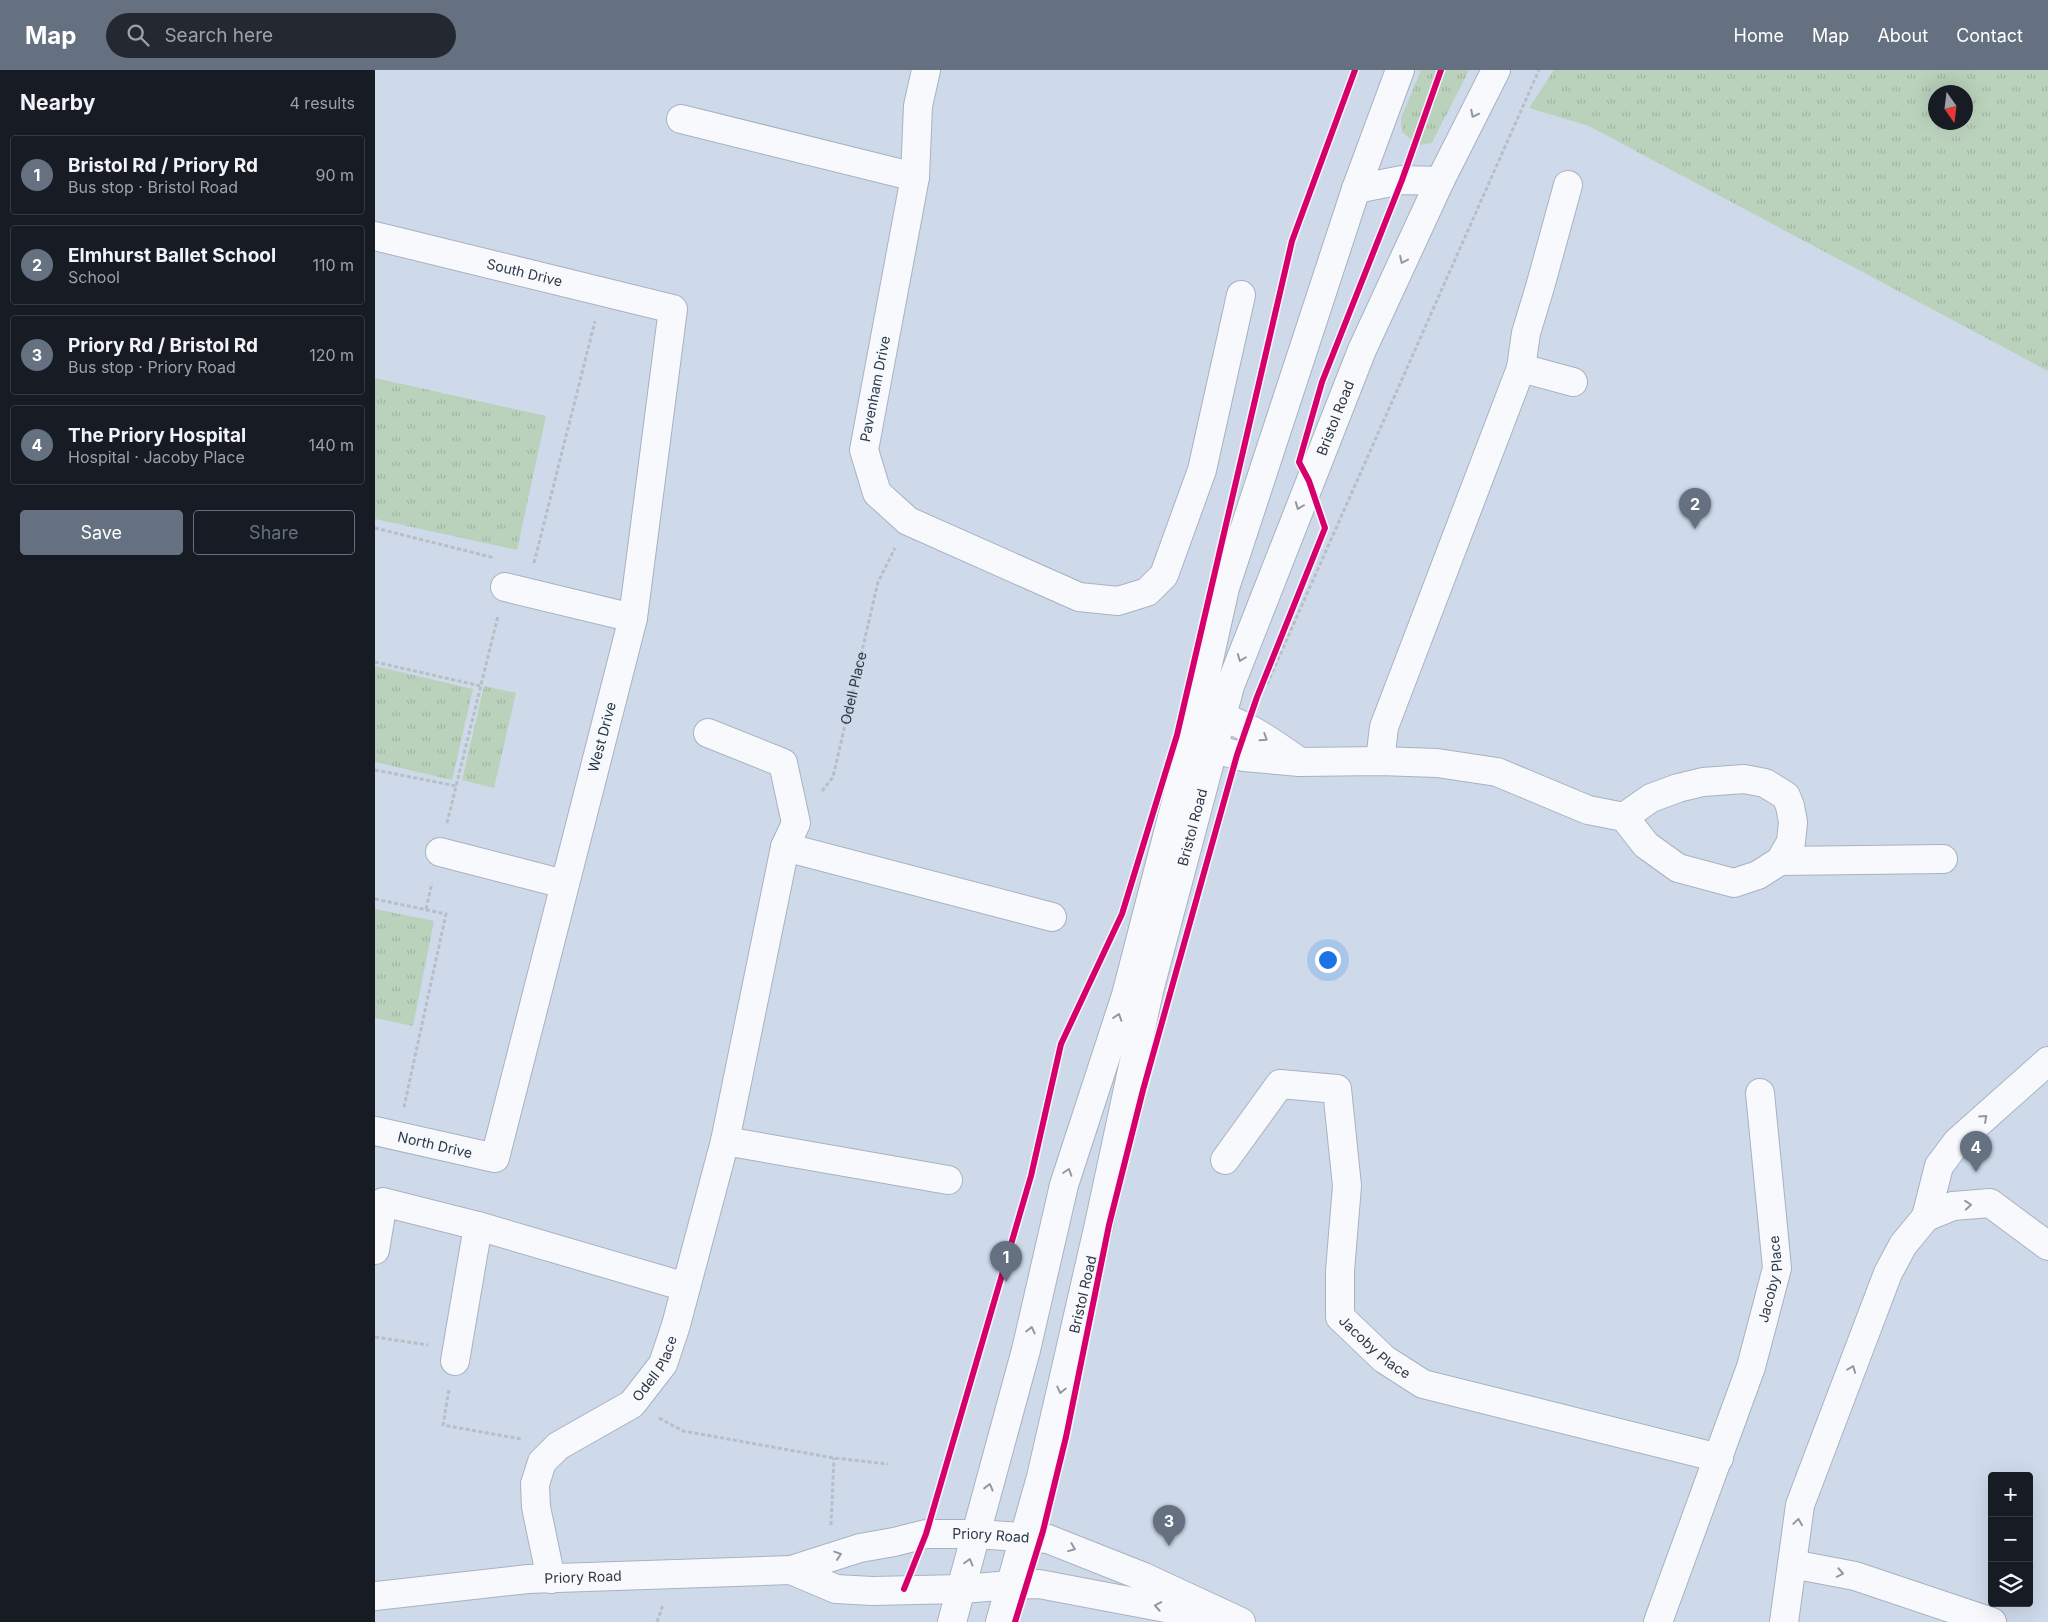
<!DOCTYPE html>
<meta charset="utf-8">
<style>
:root{--surface:#171b24;--page:#242831;--text:#f1f3f6;--muted:#9ea1a6;--line:#363941;--accent:#657180}
body{margin:0;font-family:Inter,sans-serif;background:var(--page);color:var(--text)}
.controls{position:absolute;right:15px;bottom:15px;display:grid;overflow:hidden;border-radius:5px;box-shadow:0 5px 20px #0002}
.controls button{width:45px;height:45px;display:grid;place-items:center;padding:0;border:0;border-bottom:1px solid var(--line);background:var(--surface);color:var(--text);font:25px sans-serif}
.compass{position:absolute;left:1553px;top:15px;width:45px;height:45px;border-radius:50%;background:var(--surface);box-shadow:0 5px 20px #0002;rotate:166deg}
.you{position:absolute;left:952px;top:889px;width:18px;height:18px;margin:-12px;border:4px solid #fff;border-radius:50%;background:#1a73e8;box-shadow:0 0 0 8px #1a73e833}
.badge{display:grid;place-items:center;width:32px;height:32px;border-radius:50%;background:var(--accent);color:#fff;font-size:16px;font-weight:700}
.pin{position:absolute;translate:-50% -41px;filter:drop-shadow(0 1px 2px #0008)}
.pin::after{content:'';position:absolute;top:26px;width:18px;height:15px;background:inherit;clip-path:polygon(0 0,100% 0,50% 100%)}
.list{margin:0;padding:0;list-style:none}
h2{display:flex;justify-content:space-between;align-items:center;height:65px;margin:0;padding:0 20px;font-size:21px}
h2 small{font-size:16px;font-weight:400;color:var(--muted)}
.list li{display:grid;grid-template-columns:32px 1fr auto;gap:15px;align-items:center;box-sizing:border-box;height:80px;margin:0 10px 10px;padding:0 10px;border:1px solid var(--line);border-radius:5px}
.list b{display:block;font-size:19px;white-space:nowrap}
.list p{margin:0;font-size:16px;white-space:nowrap;color:var(--muted)}
.list em{font-size:16px;font-style:normal;color:var(--muted)}
.actions{display:flex;gap:10px;padding:15px 20px}
.actions a{flex:1;padding:11px 0;border:1px solid var(--accent);border-radius:5px;text-align:center;font-size:18px;color:var(--accent)}
.actions .main{background:var(--accent);color:#fff}
.icon{flex:none;width:28px;height:28px;fill:none;stroke:currentColor;stroke-width:2;stroke-linecap:round;stroke-linejoin:round}
.map{position:relative;flex:none;width:1673px;height:1552px;overflow:hidden}
header{display:flex;align-items:center;gap:30px;box-sizing:border-box;height:70px;padding:0 25px;background:var(--accent);color:#fff}
header strong{font-size:24px}
nav{display:flex;gap:28px;margin-inline-start:auto;font-size:18px}
.search{width:350px;height:45px;background:var(--page);display:flex;align-items:center;gap:12px;box-sizing:border-box;padding:0 18px;border-radius:28px;color:var(--muted);font-size:19px}
main{display:flex}
aside{flex:1;background:var(--surface)}
.map>svg:first-child{display:block}
.grass{fill:url(#grass-tufts);fill-rule:evenodd}
.lines{fill:none;stroke-linecap:round;stroke-linejoin:round}
.minor-casing{stroke:#a8b2c1;stroke-width:30}
.major-casing{stroke:#a8b2c1;stroke-width:30}
.highway-casing{stroke:#a8b2c1;stroke-width:30}
.path{stroke:#b8bec5;stroke-width:3;stroke-dasharray:4 2.5;stroke-linecap:butt}
.minor{stroke:#f8f9fc;stroke-width:28}
.major{stroke:#f8f9fc;stroke-width:28}
.highway{stroke:#f8f9fc;stroke-width:28}
.cycleway-casing{stroke:#f5f8fc;stroke-width:9}
.cycleway{stroke:#d6006c;stroke-width:6}
.oneway{stroke:#9298a2}
.labels{text-anchor:middle;stroke-width:5;stroke-linejoin:round;paint-order:stroke}
.street-label{font-size:14px;fill:#2d3847;stroke:#f5f8fc}
</style>
<header>
<strong>Map</strong>
<div class="search"><svg class="icon" aria-label="search" viewBox="0 0 24 24"><circle cx="10" cy="10" r="6"/><path d="M15 15l6 6"/></svg>Search here</div>
<nav><a>Home</a><a>Map</a><a>About</a><a>Contact</a></nav>
</header>
<main>
<aside>
<h2>Nearby<small>4 results</small></h2>
<ul class="list">
<li><span class="badge">1</span><div><b>Bristol Rd / Priory Rd</b><p>Bus stop · Bristol Road</p></div><em>90 m</em></li>
<li><span class="badge">2</span><div><b>Elmhurst Ballet School</b><p>School</p></div><em>110 m</em></li>
<li><span class="badge">3</span><div><b>Priory Rd / Bristol Rd</b><p>Bus stop · Priory Road</p></div><em>120 m</em></li>
<li><span class="badge">4</span><div><b>The Priory Hospital</b><p>Hospital · Jacoby Place</p></div><em>140 m</em></li>
</ul>
<div class="actions"><a class="main">Save</a><a>Share</a></div>
</aside>
<div class="map">
<svg width="1673" height="1552" viewBox="0 0 1673 1552">
<defs>
<pattern id="grass-tufts" width="24" height="20" patternUnits="userSpaceOnUse" patternTransform="scale(1.25)"><rect width="24" height="20" fill="#bad2bb"/><path d="M3 7l-1-3M5 7V3M7 7l1-3M15 17l-1-3M17 17v-4M19 17l1-3" fill="none" stroke="#a0b5a2"/></pattern>
</defs>
<rect width="100%" height="100%" fill="#cedaea"/>
<path class="grass" d="M1046,0H1094L1057,73L1043,75L1027,62L1026,48Z
M1179,0H1673V301L1214,56L1154,38ZM1560,22H1590V52H1560Z
M0,308L171,346L142,480L0,449Z
M0,596L98,619L77,710L0,692Z
M109,616L141,623L119,718L87,710Z
M0,839L59,851L38,956L0,948Z"/>
<g class="lines">
<defs>
<g id="minor">
<path d="M551,0L543,36L540,107L489,380L502,423L533,451L704,527L743,531L772,522L789,505L827,400L866,225"/>
<path d="M306,49L540,107"/>
<path d="M981,119L1027,110L1065,111"/>
<path id="s2" d="M0,166L298,239L258,548L120,1088L0,1061"/>
<path d="M1146,298L1198,312"/>
<path d="M130,517L258,548"/>
<path d="M817,673L869,687L925,692C891,668 866,650 825,640"/>
<path d="M1005,691L1009,657L1146,298L1151,263L1165,217L1193,115"/>
<path d="M925,692L1005,691L1062,693L1122,702L1213,740L1249,747L1276,728L1303,718L1328,712L1369,709L1390,713L1411,726L1415,736L1418,752L1416,772L1405,791L1383,805L1359,813L1303,798L1271,775L1249,747"/>
<path d="M410,777L677,847"/>
<path d="M65,782L189,814"/>
<path d="M1405,791L1568,789"/>
<path d="M350,1071L573,1110"/>
<path id="s3" d="M850,1090L905,1014L962,1019L972,1116L965,1201V1247L1009,1289L1048,1314L1344,1388"/>
<path d="M1551,1147L1564,1096L1582,1072L1673,991"/>
<path d="M0,1180L8,1132L103,1156L311,1217"/>
<path d="M80,1291L103,1156"/>
<path d="M1417,1494L1480,1506L1617,1552"/>
<path id="s4" d="M176,1509L161,1437L160,1414L167,1392L183,1376L257,1334L288,1294L301,1255L350,1071L410,777L421,753L408,693L333,663"/>
<path id="s5" d="M1283,1552L1376,1297L1402,1198L1385,1023"/>
<path d="M1409,1552L1425,1435L1513,1203L1528,1175L1551,1147L1578,1136L1615,1133L1673,1176"/>
</g>
<g id="major">
<path d="M416,1500L461,1519L497,1521L587,1519L636,1515L664,1514L828,1545"/>
<path id="s6" d="M0,1526L153,1509L416,1500L485,1478L519,1472L551,1464H602L673,1469L769,1507L866,1552"/>
</g>
<g id="highway">
<path d="M577,1552L651,1280L689,1115L751,925L809,701L850,518L981,119L1025,0"/>
<path id="s7" d="M625,1552L666,1407L724,1154L774,921L855,616L987,280L1065,111L1121,0"/>
</g>
</defs>
<use href="#minor" class="minor-casing"/>
<use href="#major" class="major-casing"/>
<use href="#highway" class="highway-casing"/>
<g class="path">
<path d="M0,458L120,488"/>
<path d="M159,493L220,251"/>
<path d="M0,592L106,616"/>
<path d="M892,614L1164,0"/>
<path d="M0,700L81,716"/>
<path id="s1" d="M447,721L458,707L503,512L520,478"/>
<path d="M72,753L123,546"/>
<path d="M0,829L71,844L29,1037"/>
<path d="M51,839L57,813"/>
<path d="M0,1267L53,1275"/>
<path d="M74,1320L68,1355L146,1369"/>
<path d="M284,1348L308,1361L459,1388L513,1394"/>
<path d="M456,1455L459,1388"/>
<path d="M282,1552L288,1535"/>
</g>
<use href="#minor" class="minor"/>
<use href="#major" class="major"/>
<use href="#highway" class="highway"/>
<defs>
<path id="cycleway" d="M529,1519L551,1464L656,1106L686,974L747,844L802,665L917,171L980,0
M640,1552L668,1461L691,1367L734,1155L768,1020L862,685L882,627L950,458L934,411L924,392L947,312L1027,110L1066,0"/>
</defs>
<use href="#cycleway" class="cycleway-casing"/>
<use href="#cycleway" class="cycleway"/>
</g>
<defs><path id="oneway-chevron" d="M-2-3.5L2.5 0L-2 3.5" fill="none" stroke-width="1.6" stroke-linecap="round" stroke-linejoin="round" transform="scale(1.25)"/></defs>
<g class="oneway">
<use href="#oneway-chevron" transform="translate(1099 44) rotate(117)"/>
<use href="#oneway-chevron" transform="translate(1028 190) rotate(115)"/>
<use href="#oneway-chevron" transform="translate(924 436) rotate(111)"/>
<use href="#oneway-chevron" transform="translate(866 588) rotate(111)"/>
<use href="#oneway-chevron" transform="translate(889 668) rotate(33)"/>
<use href="#oneway-chevron" transform="translate(743 947) rotate(-72)"/>
<use href="#oneway-chevron" transform="translate(1609 1048) rotate(-42)"/>
<use href="#oneway-chevron" transform="translate(693 1102) rotate(-72)"/>
<use href="#oneway-chevron" transform="translate(1593 1135) rotate(-5)"/>
<use href="#oneway-chevron" transform="translate(656 1260) rotate(-77)"/>
<use href="#oneway-chevron" transform="translate(1477 1299) rotate(-69)"/>
<use href="#oneway-chevron" transform="translate(686 1320) rotate(103)"/>
<use href="#oneway-chevron" transform="translate(614 1417) rotate(-76)"/>
<use href="#oneway-chevron" transform="translate(1423 1452) rotate(-82)"/>
<use href="#oneway-chevron" transform="translate(697 1478) rotate(22)"/>
<use href="#oneway-chevron" transform="translate(463 1485) rotate(-18)"/>
<use href="#oneway-chevron" transform="translate(594 1492) rotate(-75)"/>
<use href="#oneway-chevron" transform="translate(1465 1503) rotate(11)"/>
<use href="#oneway-chevron" transform="translate(783 1536) rotate(-170)"/>
</g>
<g class="labels">
<g class="street-label">
<text dy="5" stroke="none"><textPath href="#s2" startOffset="154">South Drive</textPath></text>
<text transform="translate(500 319) rotate(-79)" y="5">Pavenham Drive</text>
<text dy="5" stroke="none"><textPath href="#s7" startOffset="1252">Bristol Road</textPath></text>
<text dy="5" stroke="none"><textPath href="#s1" startOffset="109">Odell Place</textPath></text>
<text transform="translate(227 667) rotate(-75)" y="5">West Drive</text>
<text dy="5" stroke="none"><textPath href="#s7" startOffset="818">Bristol Road</textPath></text>
<text transform="translate(60 1075) rotate(13)" y="5">North Drive</text>
<text dy="5" stroke="none"><textPath href="#s5" startOffset="362">Jacoby Place</textPath></text>
<text dy="5" stroke="none"><textPath href="#s7" startOffset="338">Bristol Road</textPath></text>
<text dy="5" stroke="none"><textPath href="#s3" startOffset="426">Jacoby Place</textPath></text>
<text dy="5" stroke="none"><textPath href="#s4" startOffset="270">Odell Place</textPath></text>
<text dy="5" stroke="none"><textPath href="#s6" startOffset="622">Priory Road</textPath></text>
<text dy="5" stroke="none"><textPath href="#s6" startOffset="209">Priory Road</textPath></text>
</g>
</g>
</svg>
<div class="controls">
<button>+</button>
<button>−</button>
<button><svg class="icon" aria-label="layers" viewBox="0 0 24 24"><path d="M12 4l9 5-9 5-9-5zM3 14l9 5 9-5"/></svg></button>
</div>
<svg class="compass" viewBox="-18 -18 36 36"><path d="M0-13l5 13h-10z" fill="#e53935"/><path d="M0 13l5-13h-10z" fill="#9ea1a6"/></svg>
<div class="you"></div>
<div class="pin badge" style="left:631px;top:1212px">1</div>
<div class="pin badge" style="left:1320px;top:459px">2</div>
<div class="pin badge" style="left:794px;top:1476px">3</div>
<div class="pin badge" style="left:1601px;top:1102px">4</div>
</div>
</main>
